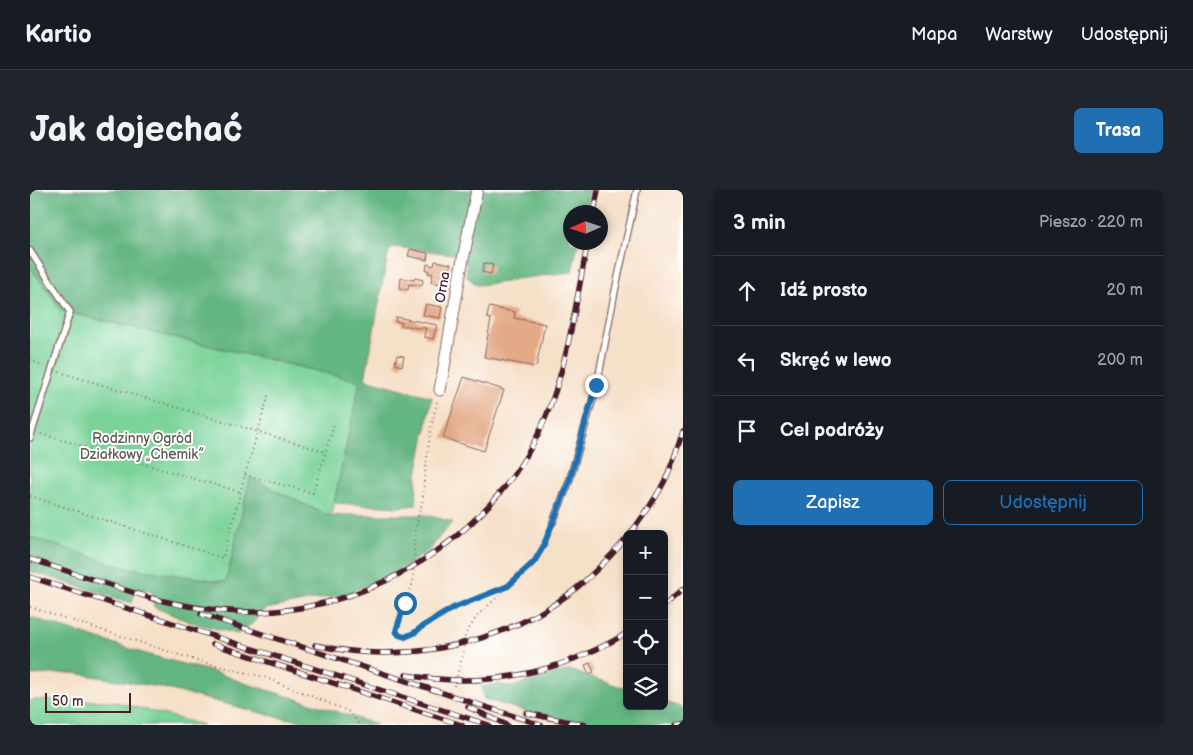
<!DOCTYPE html>
<html lang="pl">
<meta charset="utf-8">
<style>
:root{--surface:#171b24;--page:#20242c;--text:#f1f3f6;--muted:#9ea1a6;--line:#363941;--accent:#1f6fb2}
body{margin:0;font-family:"Balsamiq Sans",sans-serif;background:var(--page);color:var(--text)}
.controls{position:absolute;right:15px;bottom:15px;display:grid;overflow:hidden;border-radius:8px;box-shadow:0 2px 8px #0003}
.controls button{width:45px;height:45px;display:grid;place-items:center;padding:0;border:0;border-bottom:1px solid var(--line);background:var(--surface);color:var(--text);font:25px sans-serif}
.compass{position:absolute;left:533px;top:15px;width:45px;height:45px;border-radius:50%;background:var(--surface);box-shadow:0 2px 8px #0003;rotate:267deg}
.scale{position:absolute;left:15px;bottom:12px;width:86px;box-sizing:border-box;padding-left:5px;border:2px solid #4a1f2b;border-top:0;font-size:14px;line-height:18px;white-space:nowrap;color:#4a1f2b;-webkit-text-stroke:4px #fff;paint-order:stroke}
.stop{position:absolute;width:15px;height:15px;margin:-11px;border:4px solid #1f6fb2;border-radius:50%;background:#fff}
.stop.end{background:#1f6fb2;border-color:#fff;box-shadow:0 1px 5px #0008}
.list{margin:0;padding:0;list-style:none}
h2{display:flex;justify-content:space-between;align-items:center;height:65px;margin:0;padding:0 20px;font-size:21px}
h2 small{font-size:16px;font-weight:400;color:var(--muted)}
.list li{display:grid;grid-template-columns:32px 1fr auto;gap:15px;align-items:center;box-sizing:border-box;height:70px;padding:0 20px;border-top:1px solid var(--line)}
.list b{display:block;font-size:19px;white-space:nowrap}
.list em{font-size:16px;font-style:normal;color:var(--muted)}
.actions{display:flex;gap:10px;padding:15px 20px}
.actions a{flex:1;padding:11px 0;border:1px solid var(--accent);border-radius:8px;text-align:center;font-size:18px;color:var(--accent)}
.actions .main{background:var(--accent);color:#fff}
.icon{flex:none;width:28px;height:28px;fill:none;stroke:currentColor;stroke-width:2;stroke-linecap:round;stroke-linejoin:round}
.map{position:relative;flex:none;width:653px;height:535px;overflow:hidden;border-radius:8px}
header{display:flex;align-items:center;gap:30px;box-sizing:border-box;height:70px;padding:0 25px;background:var(--surface);border-bottom:1px solid var(--line)}
header strong{font-size:24px}
nav{display:flex;gap:28px;margin-inline-start:auto;font-size:18px}
.intro{display:flex;align-items:center;justify-content:space-between;box-sizing:border-box;height:120px;padding:0 30px}
h1{margin:0;font-size:35px}
.button{padding:12px 22px;border-radius:8px;background:var(--accent);color:#fff;font-size:18px;font-weight:700}
main{display:flex;gap:30px;padding:0 30px}
aside{flex:1;background:var(--surface);border-radius:8px;box-shadow:0 2px 8px #0003}
.map>svg:first-child{display:block}
.green{fill:#7ad399;stroke:#627962}
.forest{fill:#63b581;stroke:#566a56}
.building{fill:#e4a986}
.lines{fill:none;stroke-linecap:round;stroke-linejoin:round}
.service-casing{stroke:#866362;stroke-width:8}
.minor-casing{stroke:#866362;stroke-width:13}
.path{stroke:#866362;stroke-width:2;stroke-dasharray:1 4;stroke-linecap:butt}
.service{stroke:#fff;stroke-width:5.5}
.minor{stroke:#fff;stroke-width:11}
.rail-casing{stroke:#4a1f2b;stroke-width:5.5}
.rail{stroke:#fff;stroke-width:4;stroke-dasharray:11;stroke-linecap:butt}
.route{stroke:#1f6fb2;stroke-width:6}
.labels{text-anchor:middle;stroke-width:4;stroke-linejoin:round;paint-order:stroke}
.street-label{font-size:14px;fill:#4a1f2b;stroke:#fff}
.park-label{font-size:14px;fill:#5b5e52;stroke:#fff}
</style>
<header>
<strong>Kartio</strong>
<nav><a>Mapa</a><a>Warstwy</a><a>Udostępnij</a></nav>
</header>
<div class="intro"><h1>Jak dojechać</h1><a class="button">Trasa</a></div>
<main>
<div class="map">
<svg width="653" height="535" viewBox="0 0 653 535">
<rect width="100%" height="100%" fill="#fff"/>
<filter id="ink" filterUnits="userSpaceOnUse"><feTurbulence type="fractalNoise" baseFrequency=".02" numOctaves="2"/><feDisplacementMap in="SourceGraphic" scale="10" xChannelSelector="R" yChannelSelector="G"/><feConvolveMatrix kernelMatrix="1 2 1 2 8 2 1 2 1" color-interpolation-filters="sRGB"/></filter>
<filter id="wash" filterUnits="userSpaceOnUse"><feTurbulence type="fractalNoise" baseFrequency=".0096" numOctaves="4" result="noise"/><feDisplacementMap in="SourceGraphic" scale="20" xChannelSelector="R" yChannelSelector="G"/><feGaussianBlur stdDeviation="1.12" result="paint"/><feColorMatrix in="noise" values="0 0 0 0 0 0 0 0 0 0 0 0 0 0 0 0 0 1.4 0 .05"/><feComposite in="paint" operator="in"/></filter>
<g filter="url(#wash)">
<rect width="100%" height="100%" fill="#f6e0c8"/>
<path class="green" d="M0,76L32,121L330,191L301,327L220,288L196,392L92,377L0,347Z
M0,510L82,511L173,535H0Z"/>
<path class="forest" d="M0,0H559L555,22H540V52L548,53L542,82L485,89L475,92L447,95L436,86L437,75L424,64L363,57L358,63L335,189L402,207L387,285L386,315L368,317L304,313L330,191L32,121L0,76Z
M220,288L300,327L310,325H396L423,332L410,346L401,359L366,382L316,404L235,419L223,433L207,444L160,432L124,417L122,401L106,399L102,413L0,381V347L92,377L196,392Z
M0,427L116,464L187,483L217,494L287,515L347,535H304L247,527L129,497L43,483L0,485Z
M539,480L597,499V516H634V512L653,518V535H543L454,509L451,496L470,494L481,497Z"/>
<g id="blocks">
<path class="building" d="M380,59L398,63L397,70L378,66Z
M405,71L421,74L417,95L401,92L403,84L398,83L399,80H396L397,74L404,76Z
M454,73L463,75L461,84L452,82Z
M371,88L384,90L385,88L393,90L392,96L379,94L378,100L370,98Z
M396,114L412,117L410,128L393,125Z
M459,117L485,122L484,128L515,134L506,177L454,167L461,129L457,128Z
M366,127L407,135L403,149L394,147L396,138H386L378,136H371L372,133L365,131Z
M367,165L374,166L372,176L365,174Z
M434,187L474,200L454,261L413,248Z
M560,473L564,482L559,484L555,475Z"/>
</g>
</g>
<g filter="url(#ink)">
<use href="#blocks" fill-opacity="0" stroke="#866362" stroke-width="1"/>
<g class="lines">
<defs>
<path id="service" d="M0,61L40,122L0,248
M523,332L539,292L567,195L585,101L607,0"/>
<path id="minor" d="M410,200L431,79L447,0"/>
</defs>
<use href="#service" class="service-casing"/>
<use href="#minor" class="minor-casing"/>
<path class="path" d="M0,170L13,176
M29,182L296,262
M407,212L401,238L395,282L392,314L389,322L385,342L383,393L375,413L366,441L369,445C380,448 387,439 396,434C422,418 450,407 478,396
M11,244L210,302
M215,285L283,303L304,235
M0,306L193,368L215,285L239,203
M0,417L162,469L204,480L234,487L318,521L330,535
M424,496L434,460L435,445L448,425L505,372L513,357L520,339"/>
<use href="#service" class="service"/>
<use href="#minor" class="minor"/>
<defs>
<path id="rail" d="M564,22L568,0
M600,344C612,328 624,311 633,294C642,277 647,259 653,241
M0,369L126,410
M0,387L459,535
M121,408C165,419 210,426 256,420C366,407 472,332 515,229C538,175 546,110 558,52
M634,416L653,399
M171,424L511,535
M183,454L432,535
M285,455C308,460 330,463 353,463C418,463 487,443 539,404C561,387 579,368 597,348
M376,485C455,499 528,484 597,443
M438,517L477,535
M496,523L555,535
M646,535L653,534"/>
</defs>
<use href="#rail" class="rail-casing"/>
<use href="#rail" class="rail"/>
</g>
</g>
<g class="lines" filter="url(#ink)">
<path class="route" d="M375,413L366,441L369,445L375,447L384,443L393,436L423,418L478,396L504,372L513,357L539,292L566,195"/>
</g>
<g class="labels">
<g class="street-label">
<text transform="translate(412 97) rotate(-80)" y="5">Orna</text>
</g>
<g class="park-label">
<text x="112" y="253">Rodzinny Ogród<tspan x="112" dy="16">Działkowy „Chemik”</tspan></text>
</g>
</g>
</svg>
<div class="controls">
<button>+</button>
<button>−</button>
<button><svg class="icon" aria-label="locate" viewBox="0 0 24 24"><circle cx="12" cy="12" r="6"/><path d="M12 2v4M12 18v4M2 12h4M18 12h4"/></svg></button>
<button><svg class="icon" aria-label="layers" viewBox="0 0 24 24"><path d="M12 4l9 5-9 5-9-5zM3 14l9 5 9-5"/></svg></button>
</div>
<svg class="compass" viewBox="-18 -18 36 36"><path d="M0-13l5 13h-10z" fill="#e53935"/><path d="M0 13l5-13h-10z" fill="#9ea1a6"/></svg>
<div class="scale">50 m</div>
<div class="stop" style="left:375px;top:413px"></div>
<div class="stop end" style="left:566px;top:195px"></div>
</div>
<aside>
<h2>3 min<small>Pieszo · 220 m</small></h2>
<ul class="list">
<li><svg class="icon" aria-label="ahead" viewBox="0 0 24 24"><path d="M12 20V5M6 11l6-6 6 6"/></svg><div><b>Idź prosto</b></div><em>20 m</em></li>
<li><svg class="icon" aria-label="left" viewBox="0 0 24 24"><path d="M17 20v-9H6M10 6l-5 5 5 5"/></svg><div><b>Skręć w lewo</b></div><em>200 m</em></li>
<li><svg class="icon" aria-label="arrive" viewBox="0 0 24 24"><path d="M6 21V4h12l-3 4 3 4H6"/></svg><div><b>Cel podróży</b></div></li>
</ul>
<div class="actions"><a class="main">Zapisz</a><a>Udostępnij</a></div>
</aside>
</main>
